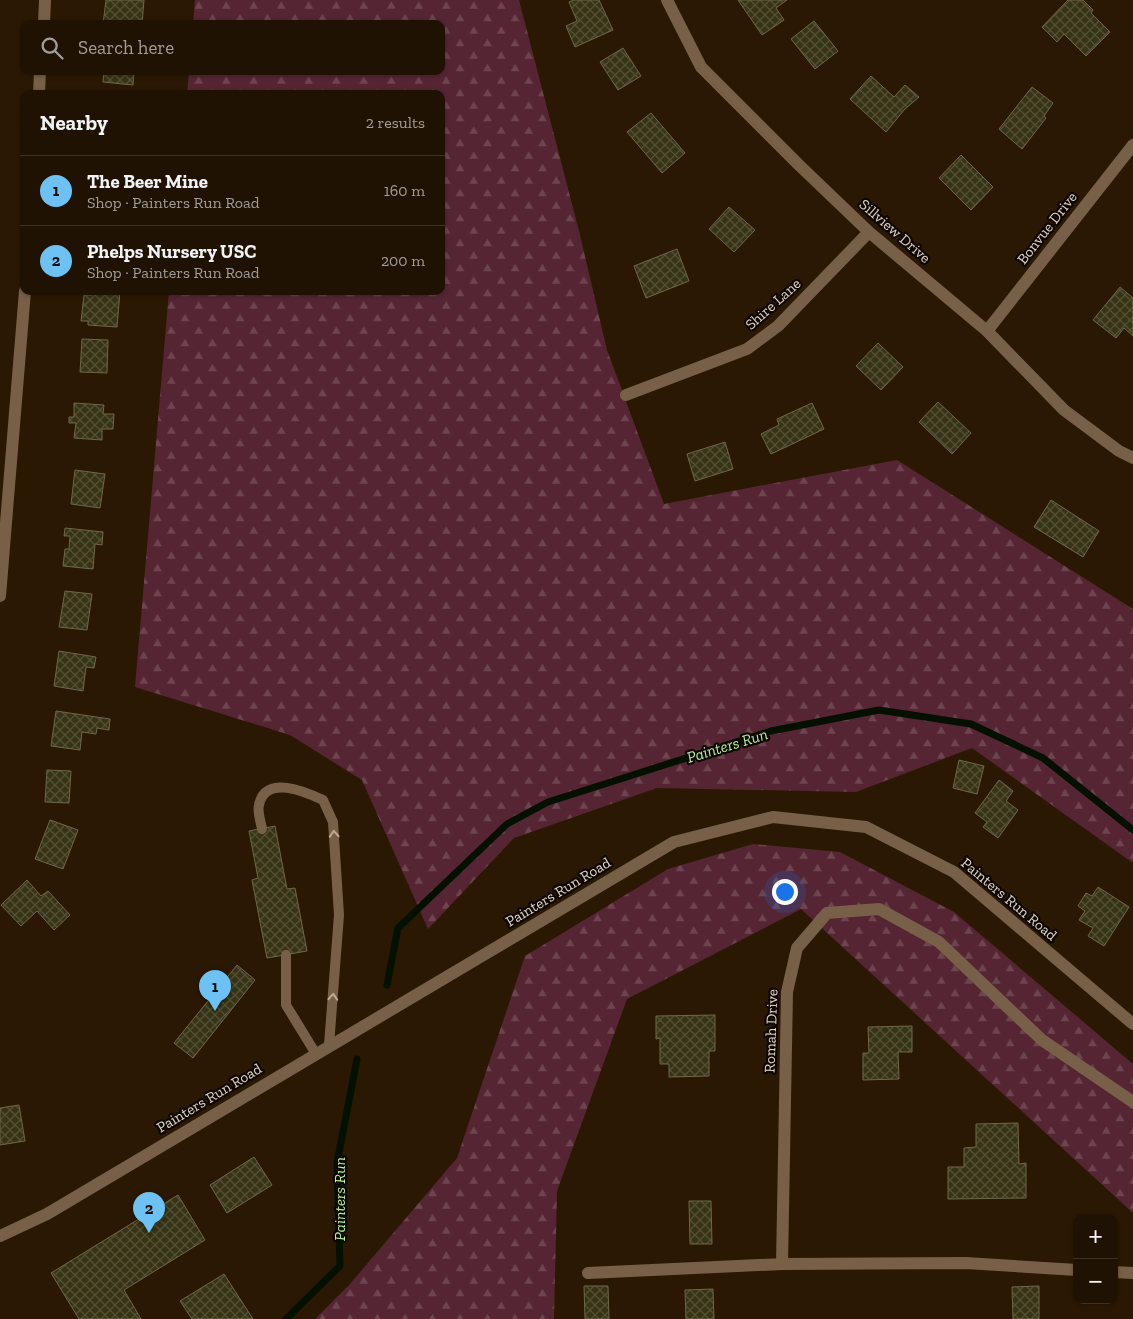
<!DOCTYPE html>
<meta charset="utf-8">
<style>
:root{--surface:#201202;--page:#281b0c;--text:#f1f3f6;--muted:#a29e99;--line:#3d3224;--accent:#6ec2f3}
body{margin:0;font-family:"Zilla Slab",serif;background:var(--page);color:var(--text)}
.controls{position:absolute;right:15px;bottom:15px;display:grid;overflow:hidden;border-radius:10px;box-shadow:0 1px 4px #0004}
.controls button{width:45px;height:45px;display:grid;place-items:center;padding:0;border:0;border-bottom:1px solid var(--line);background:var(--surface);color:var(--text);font:25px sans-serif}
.you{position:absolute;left:784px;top:891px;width:18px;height:18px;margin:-12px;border:4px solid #fff;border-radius:50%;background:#1a73e8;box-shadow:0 0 0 8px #1a73e833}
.badge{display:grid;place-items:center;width:32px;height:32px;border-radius:50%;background:var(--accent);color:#111;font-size:16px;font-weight:700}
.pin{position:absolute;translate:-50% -41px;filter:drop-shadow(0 1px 2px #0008)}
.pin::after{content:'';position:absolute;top:26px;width:18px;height:15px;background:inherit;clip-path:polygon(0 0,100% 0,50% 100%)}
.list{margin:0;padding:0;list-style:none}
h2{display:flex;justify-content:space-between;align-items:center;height:65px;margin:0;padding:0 20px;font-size:21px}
h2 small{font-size:16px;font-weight:400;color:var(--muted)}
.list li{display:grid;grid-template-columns:32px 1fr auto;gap:15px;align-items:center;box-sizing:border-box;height:70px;padding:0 20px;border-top:1px solid var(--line)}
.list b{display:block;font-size:19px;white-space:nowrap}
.list p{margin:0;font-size:16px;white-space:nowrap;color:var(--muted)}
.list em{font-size:16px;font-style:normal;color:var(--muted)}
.icon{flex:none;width:28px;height:28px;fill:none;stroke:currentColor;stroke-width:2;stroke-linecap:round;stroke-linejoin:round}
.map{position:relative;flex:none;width:1133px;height:1319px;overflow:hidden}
.search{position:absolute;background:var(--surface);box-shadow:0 1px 4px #0004;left:20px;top:20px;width:425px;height:55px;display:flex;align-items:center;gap:12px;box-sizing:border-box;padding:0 18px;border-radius:10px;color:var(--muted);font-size:19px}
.panel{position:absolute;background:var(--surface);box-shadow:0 1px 4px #0004;left:20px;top:90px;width:425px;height:205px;border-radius:10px}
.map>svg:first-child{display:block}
.forest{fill:url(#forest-firs)}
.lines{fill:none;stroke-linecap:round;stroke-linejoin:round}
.stream{stroke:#041101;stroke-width:7}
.building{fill:url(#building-cross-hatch);stroke:#6c6848}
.service{stroke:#776047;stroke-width:10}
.minor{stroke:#776047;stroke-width:12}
.tertiary{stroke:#776047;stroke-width:12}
.oneway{stroke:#bcab9a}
.labels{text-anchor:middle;stroke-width:4.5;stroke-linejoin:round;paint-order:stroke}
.street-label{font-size:15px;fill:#e1d4c6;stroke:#0d0601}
.water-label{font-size:16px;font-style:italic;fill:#b4f596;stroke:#0d0601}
</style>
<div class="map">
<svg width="1133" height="1319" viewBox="0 0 1133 1319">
<defs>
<pattern id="forest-firs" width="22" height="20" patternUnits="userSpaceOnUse" patternTransform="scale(1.25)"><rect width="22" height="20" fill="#552533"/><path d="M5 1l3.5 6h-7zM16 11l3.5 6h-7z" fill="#6d444f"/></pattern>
<pattern id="building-cross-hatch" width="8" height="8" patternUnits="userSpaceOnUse" patternTransform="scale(1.25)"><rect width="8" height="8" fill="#373415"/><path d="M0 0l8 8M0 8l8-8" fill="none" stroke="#545036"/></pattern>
</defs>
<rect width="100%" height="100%" fill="#2b1802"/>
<path class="forest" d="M195,0H519L579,231L607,350L664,504L897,460L1133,609V863L972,748L856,792L657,788L514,838L428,929L362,780L290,735L135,687L169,291H441V94H187L189,71H441V24H193Z
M753,844L840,852L954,912L1133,1064V1213L801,909L627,999L557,1191L554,1319H315L350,1284L457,1158L525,956L668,869Z"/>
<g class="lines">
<path class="stream" d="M387,985L398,928L507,824L548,802L771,731L879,710L971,724L1043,758L1133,830
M286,1319L340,1266L337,1163L357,1059"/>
</g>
<path class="building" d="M106,0H144L142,24H103Z
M574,0H599L613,30L575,47L566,26L577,21L569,2Z
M738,0H787L776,8L784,20L762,35Z
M1068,0H1083L1093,10L1091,13L1110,32L1086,56L1064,34L1057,42L1042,27Z
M814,21L838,51L815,69L791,39Z
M623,48L641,76L618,90L600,62Z
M104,71H134L133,85L103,82Z
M871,76L894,97L905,85L919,97L904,110L886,132L850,99Z
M1032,87L1053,103L1044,116L1046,118L1022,149L999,129Z
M651,113L685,153L662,173L627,132Z
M961,155L993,187L971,210L939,178Z
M729,207L755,230L734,252L709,229Z
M677,249L689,281L646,298L634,266Z
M1120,287L1133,298V336L1124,328L1116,338L1093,320Z
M92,291H120L117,327L88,325V321H81L84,295H92Z
M82,339L108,340L107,373L80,372Z
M878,343L903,367L881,390L856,366Z
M938,402L971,433L952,454L919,422Z
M74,403L104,405L103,414H114L113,429H102V440L74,438L76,423H69V417H74Z
M812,403L824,429L771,454L761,434L779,425L777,419Z
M725,442L733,469L695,481L687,454Z
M75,470L105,474L100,508L71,504Z
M1051,500L1099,531L1083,557L1034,527Z
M65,528L103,532L102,545L95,544L93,569L63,566L65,549H69L70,536H64Z
M65,591L92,594L87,630L59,627Z
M59,651L96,657L94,668L86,667L83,691L54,686Z
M56,711L110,719L109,730L97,728L96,734L82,732L80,750L51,746Z
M959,760L984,766L977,794L953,788Z
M47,770L71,771L69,803L45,802Z
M999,780L1013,791L1006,801L1018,810L998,838L983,827L987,822L975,813Z
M50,820L78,830L63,869L35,859Z
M275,826L287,889L295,888L307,951L267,958L252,880L258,878L249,831Z
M27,880L41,896L48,891L70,915L54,930L37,911L21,926L1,905Z
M1098,887L1129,907L1104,946L1088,936L1093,928L1079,920L1085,911L1078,906L1086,893L1092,896Z
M237,965L255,980L193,1058L174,1043Z
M715,1015V1051H709V1076L669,1077V1064H660V1038L656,1039V1016Z
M912,1026V1052H898L899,1079L863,1080V1053H869L868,1027Z
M19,1105L25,1141L0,1145V1108Z
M1018,1123L1019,1164L1026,1163V1198L948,1199V1167H964V1148L976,1147V1124Z
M254,1157L272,1185L227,1213L210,1185Z
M178,1195L205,1240L124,1290L141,1319H79L51,1273Z
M689,1201H711L712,1244H690Z
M224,1274L253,1319H192L180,1301Z
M584,1286H608L609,1319H585Z
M1039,1286V1319H1013L1012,1287Z
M713,1289L714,1319H686L685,1290Z"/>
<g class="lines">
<path class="service" d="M262,829C261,822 257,812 259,805C265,774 306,792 323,800L333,822L339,915L329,1045
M286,955V1005L316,1054"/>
<path class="minor" d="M667,0L701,67L800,166L869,232L987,331L1064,410L1119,451L1133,458
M44,24L45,0
M39,94L40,71
M987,331L1133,145
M626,395L747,349L778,326L869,232
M0,596L25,291
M782,1264L787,992L797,948L827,913L879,909L939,942L1042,1040L1133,1102
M1114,1272L1133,1273
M588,1273L782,1264L966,1263L1077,1270"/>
<path class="tertiary" d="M0,1236L47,1214L674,842L773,817L866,827L954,872L1133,1024"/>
</g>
<defs><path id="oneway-chevron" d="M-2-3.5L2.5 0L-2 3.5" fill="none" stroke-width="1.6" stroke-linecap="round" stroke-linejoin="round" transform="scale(1.25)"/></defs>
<g class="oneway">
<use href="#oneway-chevron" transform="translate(334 834) rotate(-94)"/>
<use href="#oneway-chevron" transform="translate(333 997) rotate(-86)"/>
</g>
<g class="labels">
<g class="street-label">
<text transform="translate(1047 228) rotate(-52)" y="5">Bonvue Drive</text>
<text transform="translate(895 231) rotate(41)" y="5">Sillview Drive</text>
<text transform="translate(773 304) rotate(-42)" y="5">Shire Lane</text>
<text transform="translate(558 892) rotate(-31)" y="5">Painters Run Road</text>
<text transform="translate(1009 899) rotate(40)" y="5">Painters Run Road</text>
<text transform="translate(771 1031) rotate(-88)" y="5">Romah Drive</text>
<text transform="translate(209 1098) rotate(-31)" y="5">Painters Run Road</text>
</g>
<g class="water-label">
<text transform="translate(727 745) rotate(-17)" y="6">Painters Run</text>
<text transform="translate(339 1199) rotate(-90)" y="6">Painters Run</text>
</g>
</g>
</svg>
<div class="controls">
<button>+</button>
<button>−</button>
</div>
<div class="you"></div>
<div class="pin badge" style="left:215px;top:1011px">1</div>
<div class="pin badge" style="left:149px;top:1233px">2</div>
<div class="search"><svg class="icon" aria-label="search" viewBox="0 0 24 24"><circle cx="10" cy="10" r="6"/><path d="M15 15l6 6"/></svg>Search here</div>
<section class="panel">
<h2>Nearby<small>2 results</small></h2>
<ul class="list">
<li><span class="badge">1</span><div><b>The Beer Mine</b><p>Shop · Painters Run Road</p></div><em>160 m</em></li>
<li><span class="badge">2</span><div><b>Phelps Nursery USC</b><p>Shop · Painters Run Road</p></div><em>200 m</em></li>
</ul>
</section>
</div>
